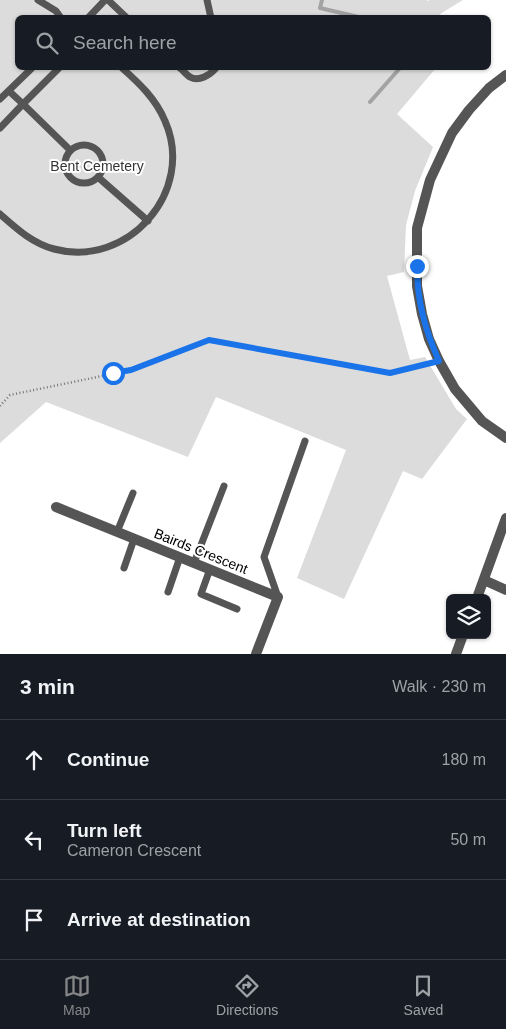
<!DOCTYPE html>
<meta charset="utf-8">
<style>
:root{--surface:#171b24;--page:#20242c;--text:#f1f3f6;--muted:#9ea1a6;--line:#363941;--accent:#858687}
body{margin:0;font-family:Arial,sans-serif;background:var(--page);color:var(--text)}
.controls{position:absolute;right:15px;bottom:15px;display:grid;overflow:hidden;border-radius:8px;box-shadow:0 1px 4px #0004}
.controls button{width:45px;height:45px;display:grid;place-items:center;padding:0;border:0;border-bottom:1px solid var(--line);background:var(--surface);color:var(--text);font:25px sans-serif}
.stop{position:absolute;width:15px;height:15px;margin:-11px;border:4px solid #1a73e8;border-radius:50%;background:#fff}
.stop.end{background:#1a73e8;border-color:#fff;box-shadow:0 1px 5px #0008}
.list{margin:0;padding:0;list-style:none}
h2{display:flex;justify-content:space-between;align-items:center;height:65px;margin:0;padding:0 20px;font-size:21px}
h2 small{font-size:16px;font-weight:400;color:var(--muted)}
.list li{display:grid;grid-template-columns:32px 1fr auto;gap:15px;align-items:center;box-sizing:border-box;height:80px;padding:0 20px;border-top:1px solid var(--line)}
.list b{display:block;font-size:19px;white-space:nowrap}
.list p{margin:0;font-size:16px;white-space:nowrap;color:var(--muted)}
.list em{font-size:16px;font-style:normal;color:var(--muted)}
.icon{flex:none;width:28px;height:28px;fill:none;stroke:currentColor;stroke-width:2;stroke-linecap:round;stroke-linejoin:round}
.map{position:relative;flex:none;width:506px;height:654px;overflow:hidden}
.search{position:absolute;background:var(--surface);box-shadow:0 1px 4px #0004;left:15px;right:15px;top:15px;height:55px;display:flex;align-items:center;gap:12px;box-sizing:border-box;padding:0 18px;border-radius:8px;color:var(--muted);font-size:19px}
.sheet{height:305px;background:var(--surface)}
nav{display:flex;justify-content:space-around;align-items:center;box-sizing:border-box;height:70px;border-top:1px solid var(--line);background:var(--surface);font-size:14px;color:var(--muted)}
nav a{display:grid;justify-items:center;gap:2px}
nav .on{color:var(--accent)}
.map>svg:first-child{display:block}
.green{fill:#dcdcdc}
.lines{fill:none;stroke-linecap:round;stroke-linejoin:round}
.stream{stroke:#a3a3a3;stroke-width:4}
.path{stroke:#777;stroke-width:2.5;stroke-dasharray:1 2.5;stroke-linecap:butt}
.service{stroke:#555;stroke-width:7}
.minor{stroke:#555;stroke-width:10}
.route{stroke:#1a73e8;stroke-width:6}
.labels{text-anchor:middle;stroke-width:4;stroke-linejoin:round;paint-order:stroke}
.park-label{font-size:14px;fill:#333;stroke:#fff}
.street-label{font-size:14px;fill:#000;stroke:#fff}
</style>
<div class="map">
<svg width="506" height="654" viewBox="0 0 506 654">
<rect width="100%" height="100%" fill="#fff"/>
<path class="green" d="M0,0H427L428,1L430,0H463L440,14L443,18H18V68H436L397,114L433,147L415,191L406,225L404,272L387,276L410,360L425,357L456,409L467,419L422,479L403,471L344,599L297,578L346,450L216,397L188,457L46,402L0,443Z"/>
<g class="lines">
<path class="stream" d="M322,0L320,8L363,18
M370,102L400,68"/>
<path class="path" d="M0,406L10,395L131,370L209,340L390,373L430,363"/>
<path class="service" d="M38,0L56,11L61,18
M108,0L127,18
M207,0L211,18
M88,18L105,0
M180,68C183,70 186,75 190,77C199,82 210,75 216,68
M9,91L23,104L59,68
M0,99L32,68
M0,128L23,104L70,150
M65 164a19 19 0 1 1 38 0a19 19 0 1 1-38 0Z
M99,178L148,221
M0,214C17,229 32,243 54,249C128,269 196,191 165,121C156,99 139,83 122,68
M117,532L133,493
M194,563L224,486
M124,568L134,539
M210,569L201,594L237,609
M168,592L180,557
M278,597L264,557L305,441"/>
<path class="minor" d="M506,75L489,88L469,110L452,133L430,180L417,228V286L422,314L429,339L439,361L455,389L482,421L506,438
M56,507L278,597L256,654
M484,580L506,590
M477,598L506,518
M456,654L463,635"/>
</g>
<g class="lines">
<path class="route" d="M113,373L131,370L209,340L390,373L439,361C425,330 417,301 417,266"/>
</g>
<g class="labels">
<g class="park-label">
<text x="97" y="171">Bent Cemetery</text>
</g>
<g class="street-label">
<text transform="translate(201 551) rotate(22)" y="5">Bairds Crescent</text>
</g>
</g>
</svg>
<div class="controls">
<button><svg class="icon" aria-label="layers" viewBox="0 0 24 24"><path d="M12 4l9 5-9 5-9-5zM3 14l9 5 9-5"/></svg></button>
</div>
<div class="stop" style="left:113px;top:373px"></div>
<div class="stop end" style="left:417px;top:266px"></div>
<div class="search"><svg class="icon" aria-label="search" viewBox="0 0 24 24"><circle cx="10" cy="10" r="6"/><path d="M15 15l6 6"/></svg>Search here</div>
</div>
<section class="sheet">
<h2>3 min<small>Walk · 230 m</small></h2>
<ul class="list">
<li><svg class="icon" aria-label="ahead" viewBox="0 0 24 24"><path d="M12 20V5M6 11l6-6 6 6"/></svg><div><b>Continue</b></div><em>180 m</em></li>
<li><svg class="icon" aria-label="left" viewBox="0 0 24 24"><path d="M17 20v-9H6M10 6l-5 5 5 5"/></svg><div><b>Turn left</b><p>Cameron Crescent</p></div><em>50 m</em></li>
<li><svg class="icon" aria-label="arrive" viewBox="0 0 24 24"><path d="M6 21V4h12l-3 4 3 4H6"/></svg><div><b>Arrive at destination</b></div></li>
</ul>
</section>
<nav>
<a class="on"><svg class="icon" aria-label="map" viewBox="0 0 24 24"><path d="M3 6l6-2 6 2 6-2v14l-6 2-6-2-6 2zM9 4v14M15 6v14"/></svg>Map</a>
<a><svg class="icon" aria-label="directions" viewBox="0 0 24 24"><path d="M12 3l9 9-9 9-9-9zM9 14v-3h6M13 9l2 2-2 2"/></svg>Directions</a>
<a><svg class="icon" aria-label="saved" viewBox="0 0 24 24"><path d="M7 4h10v16l-5-4-5 4z"/></svg>Saved</a>
</nav>
